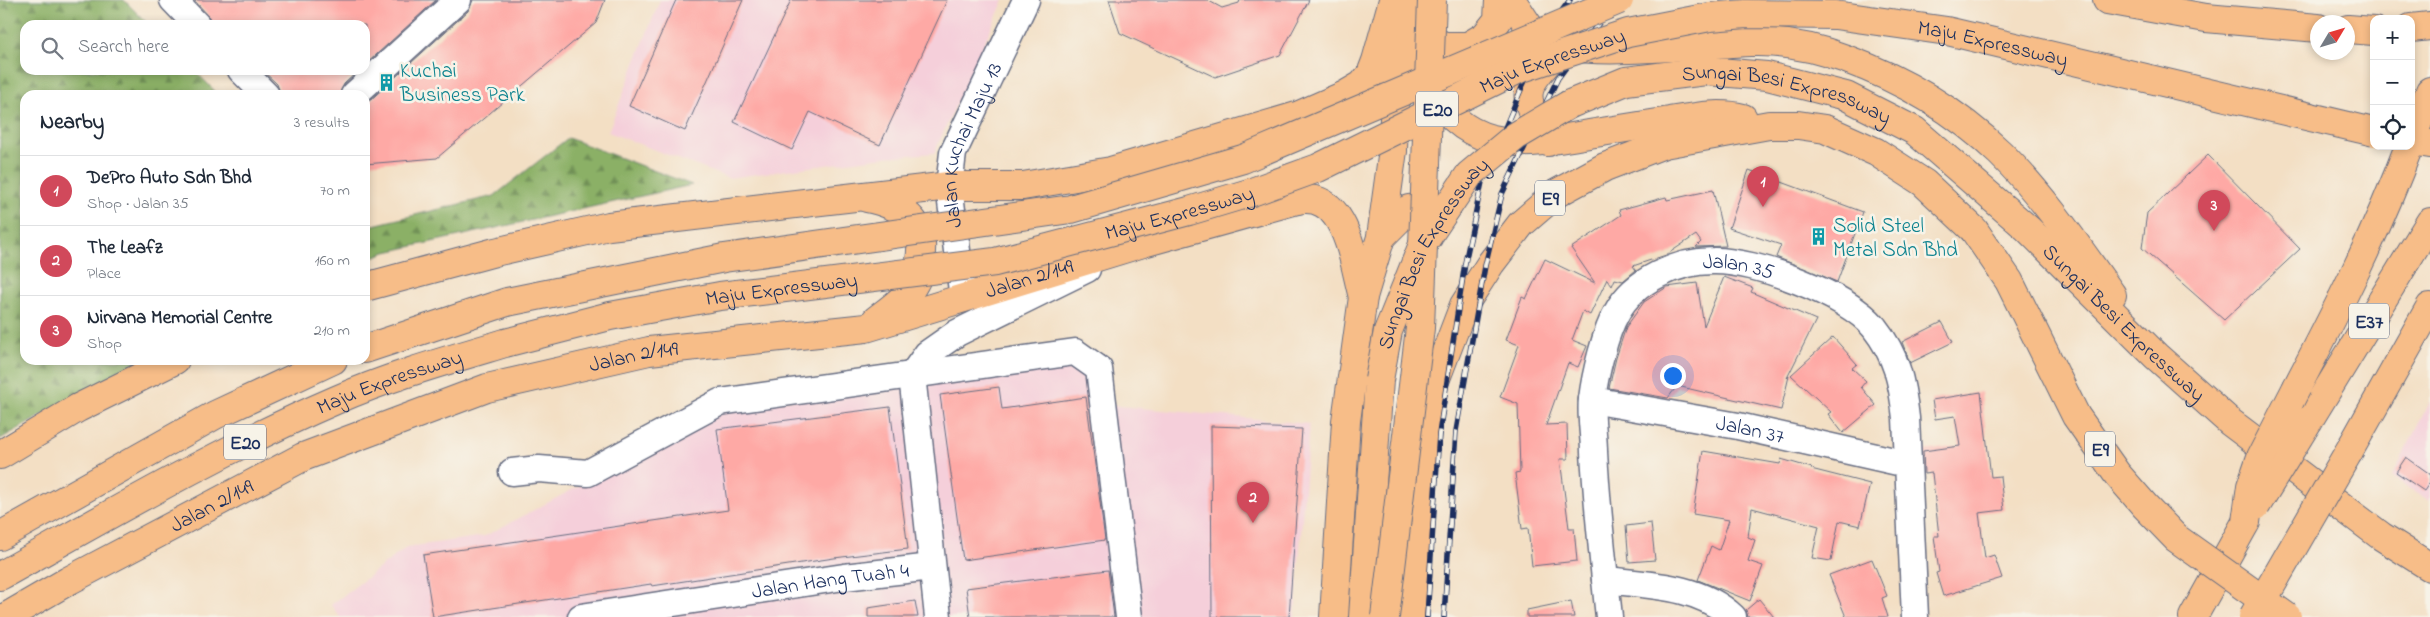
<!DOCTYPE html>
<meta charset="utf-8">
<style>
:root{--surface:#fff;--page:#f6f6f7;--text:#1f2937;--muted:#747a83;--line:#e0e1e3;--accent:#d1495b}
body{margin:0;font-family:"Indie Flower",sans-serif;background:var(--page);color:var(--text)}
.controls{position:absolute;right:15px;top:15px;display:grid;overflow:hidden;border-radius:10px;box-shadow:0 2px 8px #0003}
.controls button{width:45px;height:45px;display:grid;place-items:center;padding:0;border:0;border-bottom:1px solid var(--line);background:var(--surface);color:var(--text);font:25px sans-serif}
.compass{position:absolute;left:2310px;top:15px;width:45px;height:45px;border-radius:50%;background:var(--surface);box-shadow:0 2px 8px #0003;rotate:52deg}
.you{position:absolute;left:1672px;top:375px;width:18px;height:18px;margin:-12px;border:4px solid #fff;border-radius:50%;background:#1a73e8;box-shadow:0 0 0 8px #1a73e833}
.badge{display:grid;place-items:center;width:32px;height:32px;border-radius:50%;background:var(--accent);color:#fff;font-size:16px;font-weight:700}
.pin{position:absolute;translate:-50% -41px;filter:drop-shadow(0 1px 2px #0008)}
.pin::after{content:'';position:absolute;top:26px;width:18px;height:15px;background:inherit;clip-path:polygon(0 0,100% 0,50% 100%)}
.list{margin:0;padding:0;list-style:none}
h2{display:flex;justify-content:space-between;align-items:center;height:65px;margin:0;padding:0 20px;font-size:21px}
h2 small{font-size:16px;font-weight:400;color:var(--muted)}
.list li{display:grid;grid-template-columns:32px 1fr auto;gap:15px;align-items:center;box-sizing:border-box;height:70px;padding:0 20px;border-top:1px solid var(--line)}
.list b{display:block;font-size:19px;white-space:nowrap}
.list p{margin:0;font-size:16px;white-space:nowrap;color:var(--muted)}
.list em{font-size:16px;font-style:normal;color:var(--muted)}
.icon{flex:none;width:28px;height:28px;fill:none;stroke:currentColor;stroke-width:2;stroke-linecap:round;stroke-linejoin:round}
.map{position:relative;flex:none;width:2430px;height:617px;overflow:hidden}
.search{position:absolute;background:var(--surface);box-shadow:0 2px 8px #0003;left:20px;top:20px;width:350px;height:55px;display:flex;align-items:center;gap:12px;box-sizing:border-box;padding:0 18px;border-radius:15px;color:var(--muted);font-size:19px}
.panel{position:absolute;background:var(--surface);box-shadow:0 2px 8px #0003;left:20px;top:90px;width:350px;height:275px;border-radius:15px}
.map>svg:first-child{display:block}
.built{fill:#f5cfda}
.forest{fill:url(#forest-firs);stroke:#537062}
.building{fill:#fea9a5}
.lines{fill:none;stroke-linecap:round;stroke-linejoin:round}
.minor-casing{stroke:#676d82;stroke-width:29}
.major-casing{stroke:#676d82;stroke-width:30}
.highway-casing{stroke:#676d82;stroke-width:30}
.minor{stroke:#fff;stroke-width:26}
.major{stroke:#f7bd88;stroke-width:28}
.highway{stroke:#f7bd88;stroke-width:28}
.rail-casing{stroke:#1b2f5e;stroke-width:5.5}
.rail{stroke:#f7f3e8;stroke-width:4;stroke-dasharray:11;stroke-linecap:butt}
.highway-bridge-casing{stroke:#676d82;stroke-width:30;stroke-linecap:butt}
.highway-bridge{stroke:#f7bd88;stroke-width:28}
.labels{text-anchor:middle;stroke-width:5;stroke-linejoin:round;paint-order:stroke}
.shield{fill:#f7f3e8;stroke:#5d6a87;stroke-width:1}
.shield-label{font-size:20px;font-weight:bold;fill:#1b2f5e}
.street-label{font-size:21px;fill:#1b2f5e;stroke:#f7f3e8}
.culture-label{font-size:21px;fill:#0d838f;stroke:#f7f3e8;text-anchor:start}
</style>
<div class="map">
<svg width="2430" height="617" viewBox="0 0 2430 617">
<defs>
<pattern id="forest-firs" width="22" height="20" patternUnits="userSpaceOnUse" patternTransform="scale(1.25)"><rect width="22" height="20" fill="#8bb066"/><path d="M5 1l3.5 6h-7zM16 11l3.5 6h-7z" fill="#719057"/></pattern>
</defs>
<rect width="100%" height="100%" fill="#f7f3e8"/>
<filter id="ink" filterUnits="userSpaceOnUse"><feTurbulence type="fractalNoise" baseFrequency=".02" numOctaves="2"/><feDisplacementMap in="SourceGraphic" scale="10" xChannelSelector="R" yChannelSelector="G"/><feConvolveMatrix kernelMatrix="1 2 1 2 8 2 1 2 1" color-interpolation-filters="sRGB"/></filter>
<filter id="wash" filterUnits="userSpaceOnUse"><feTurbulence type="fractalNoise" baseFrequency=".0096" numOctaves="4" result="noise"/><feDisplacementMap in="SourceGraphic" scale="20" xChannelSelector="R" yChannelSelector="G"/><feGaussianBlur stdDeviation="1.12" result="paint"/><feColorMatrix in="noise" values="0 0 0 0 0 0 0 0 0 0 0 0 0 0 0 0 0 1.4 0 .05"/><feComposite in="paint" operator="in"/></filter>
<g filter="url(#wash)">
<rect width="100%" height="100%" fill="#f3dfc4"/>
<path class="built" d="M660,0H1004L934,153L885,157L728,178L608,132Z
M1073,358L1093,374L1098,404L1309,424L1295,617H340L331,605L407,547L485,536L722,410Z
M2430,401V501L2392,477Z"/>
<path class="forest" d="M0,0H124L149,25H25V70H194L219,95H25V360H141L0,439Z
M568,138L692,185L386,252L365,260V227L494,196Z"/>
<g id="blocks">
<path class="building" d="M194,0H436L365,65V25H212L208,15Z
M473,0H605L596,23L437,158L365,164V105L468,11Z
M676,0H743L685,131L629,106Z
M791,0H947L880,145L810,112L792,150L734,122Z
M1109,0H1207L1222,8L1239,3L1240,0H1309L1280,55L1215,77L1120,33Z
M262,70H359L344,84L339,95H281L277,84Z
M2208,155L2300,249L2224,320L2142,248L2147,213Z
M1749,170L1863,212L1837,282L1776,257L1781,245L1729,228Z
M1713,190L1726,246L1696,247L1701,242L1696,235L1666,255L1633,266L1636,270L1623,281L1615,279L1612,286L1607,279L1590,315L1583,311L1572,340L1587,346L1578,367L1568,363L1546,425L1567,424L1568,459H1560L1569,528H1574L1577,561L1532,566L1528,528L1522,529L1515,473L1520,472L1518,404L1500,397L1519,345L1506,340L1522,297L1526,299L1545,259L1595,283L1571,248L1621,215L1619,210L1666,197L1667,200Z
M1724,277L1753,288L1751,292L1816,320L1787,378L1789,376L1781,410L1677,386L1668,398L1609,388L1616,358L1626,327L1644,302L1667,287L1697,283L1704,326Z
M1942,322L1953,342L1910,363L1902,342Z
M1833,337L1857,364L1852,368L1866,381L1861,387L1876,405L1843,433L1828,414L1831,412L1791,375Z
M999,387L1002,409L1086,397L1105,540L963,560L940,395Z
M1981,392L1991,477L2000,476L2004,510L1979,513L1985,558L1994,555L2002,578L1943,596L1936,573L1939,572L1934,536H1939L1932,473L1924,474L1923,451L1960,446L1955,416L1935,419L1932,400Z
M890,407L908,549L834,558L652,586L651,584L433,617L423,555L728,510L717,429Z
M1211,426L1302,429L1289,617H1212Z
M1703,451L1780,464L1781,459L1812,468L1811,469L1870,484L1860,526L1839,521L1831,561L1812,558L1819,526L1752,508L1748,537L1755,540L1748,561L1763,566L1750,601L1698,580L1711,546L1719,550L1729,520L1693,514Z
M2406,457L2430,474V482L2424,491L2396,472Z
M1651,523L1655,560L1629,562L1626,526Z
M1872,559L1887,596L1882,598L1888,617H1846L1829,575Z
M1108,570L1114,617H970L966,588Z
M1759,599L1774,617H1748L1746,610Z
M915,601L918,617H868V608Z
M1571,601L1574,617H1527V610Z"/>
</g>
</g>
<g filter="url(#ink)">
<use href="#blocks" fill-opacity="0" stroke="#676d82" stroke-width="1"/>
<g class="lines">
<defs>
<g id="minor">
<path d="M173,0L197,25"/>
<path d="M241,70L266,95"/>
<path d="M354,95L458,0"/>
<path id="s1" d="M963,299L949,186L953,153L1026,0"/>
<path d="M912,375L927,354L957,333L1087,269"/>
<path d="M912,375L938,617"/>
<path id="s2" d="M1592,400L1738,426L1907,464"/>
<path d="M512,472L539,469L588,473L720,402L1075,352L1099,369L1129,617"/>
<path d="M1605,580C1648,585 1699,585 1733,617"/>
<path id="s3" d="M581,617L844,577L932,567"/>
<path id="s4" d="M1609,617C1603,562 1597,507 1594,452C1594,435 1590,416 1592,399C1595,375 1605,332 1617,312C1634,280 1678,261 1713,261C1755,260 1847,294 1874,327C1897,356 1902,382 1906,418L1915,617"/>
</g>
<g id="major">
<path d="M1416,23L1426,37L1444,46H1468L1485,36L1498,20L1499,0"/>
<path d="M1393,150L1397,24"/>
<path d="M867,198C901,205 927,220 920,260C919,266 919,276 915,282C907,298 890,309 876,320"/>
<path d="M365,287L495,252L609,226L949,186H1023L1111,171L1297,116L1345,95L1362,85L1371,74L1376,61L1393,0"/>
<path d="M0,455L78,408L175,360"/>
<path id="s5" d="M6,617L68,581L303,457L487,388L649,351L866,328L1143,243L1297,200"/>
</g>
<g id="highway">
<path d="M1511,0C1520,11 1527,27 1538,37C1563,61 1711,43 1750,42C1782,41 1817,48 1846,59C1904,80 1956,111 2000,153C2042,194 2078,247 2112,295"/>
<path d="M2107,0L2206,18L2318,28"/>
<path d="M1408,12C1415,38 1419,69 1433,92C1471,155 1526,145 1589,134C1614,130 1639,126 1664,122C1689,118 1718,111 1743,118"/>
<path d="M2411,28L2430,26"/>
<path d="M2348,29L2374,31"/>
<path d="M2430,91L2411,141L2430,144"/>
<path id="s6" d="M1570,104L1626,81L1706,71L1767,76L1846,96L1915,131L2028,229L2156,356L2230,422L2381,536L2430,567"/>
<path d="M1548,142C1521,93 1520,92 1558,51"/>
<path d="M1297,200C1347,190 1353,262 1363,297"/>
<path d="M1381,237L1409,209L1419,208L1425,219L1429,236"/>
<path d="M365,349L507,302"/>
<path d="M2297,387C2338,308 2378,230 2409,146"/>
<path d="M2309,420L2430,222"/>
<path d="M2348,453L2430,307"/>
<path d="M0,536L215,415L333,360"/>
<path id="s7" d="M0,576C111,514 220,450 336,400C391,376 448,360 505,343"/>
<path d="M1334,617L1346,421L1363,297L1381,237L1393,150"/>
<path d="M1363,617L1379,380"/>
<path d="M1410,617L1430,394L1464,305L1491,263L1521,224L1557,193L1605,167L1664,144L1769,125H1798L1825,129L1876,152L1924,183L1974,230"/>
<path d="M2193,617L2246,522"/>
</g>
</defs>
<use href="#minor" class="minor-casing"/>
<use href="#major" class="major-casing"/>
<use href="#highway" class="highway-casing"/>
<use href="#minor" class="minor"/>
<use href="#major" class="major"/>
<use href="#highway" class="highway"/>
<defs>
<path id="rail" d="M1427,617L1439,434L1465,263L1482,182L1523,85L1555,20L1570,0
M1444,617L1456,431L1485,266L1502,194L1558,78L1616,0"/>
</defs>
<use href="#rail" class="rail-casing"/>
<use href="#rail" class="rail"/>
<defs>
<g id="highway-bridge">
<path d="M1974,230L2009,281L2076,416L2117,474L2145,506L2176,538L2287,617"/>
<path d="M507,302L724,258L1071,209L1243,159L1619,0"/>
<path id="s8" d="M505,343L610,316L720,296L995,262L1189,211L1249,193L1318,168L1519,69L1628,33L1710,17L1746,14L1835,15L1947,31L2374,132"/>
<path id="s9" d="M1379,380L1388,331L1424,242L1469,175L1516,136L1570,104"/>
<path d="M2256,506L2309,420"/>
<path d="M2246,522L2251,486L2261,457L2297,387"/>
<path d="M1385,617L1420,328L1432,0"/>
<path d="M2253,617L2348,453"/>
</g>
</defs>
<use href="#highway-bridge" class="highway-bridge-casing"/>
<use href="#highway-bridge" class="highway-bridge"/>
</g>
</g>
<defs>
<symbol id="building-bare" viewBox="-9 -9 18 18"><path d="M-4-6H4V6H1V3H-1V6H-4ZM-2.5-4.3h1.7v1.8h-1.7ZM.8-4.3h1.7v1.8H.8ZM-2.5-1h1.7V.8h-1.7ZM.8-1h1.7V.8H.8Z" fill="#0f9aa8" stroke="#f7f3e8" stroke-width="2.5" paint-order="stroke"/></symbol>
</defs>
<g fill-rule="evenodd">
<use href="#building-bare" x="374" y="70" width="25" height="25"/>
<use href="#building-bare" x="1806" y="224" width="25" height="25"/>
</g>
<g class="labels">
<g class="shield">
<rect x="1416" y="91.5" width="42" height="35" rx="4"/>
<rect x="1535" y="180.5" width="30" height="35" rx="4"/>
<rect x="2349" y="303.5" width="40" height="35" rx="4"/>
<rect x="224" y="424.5" width="42" height="35" rx="4"/>
<rect x="2085" y="431.5" width="30" height="35" rx="4"/>
</g>
<g class="shield-label">
<text x="1437" y="116">E20</text>
<text x="1550" y="205">E9</text>
<text x="2369" y="328">E37</text>
<text x="245" y="449">E20</text>
<text x="2100" y="456">E9</text>
</g>
<g class="street-label">
<text dy="7" stroke="none"><textPath href="#s8" startOffset="1542">Maju Expressway</textPath></text>
<text dy="7" stroke="none"><textPath href="#s8" startOffset="1092">Maju Expressway</textPath></text>
<text dy="7" stroke="none"><textPath href="#s6" startOffset="225">Sungai Besi Expressway</textPath></text>
<text dy="7" stroke="none"><textPath href="#s1" startOffset="159">Jalan Kuchai Maju 13</textPath></text>
<text dy="7" stroke="none"><textPath href="#s8" startOffset="688">Maju Expressway</textPath></text>
<text dy="7" stroke="none"><textPath href="#s9" startOffset="140">Sungai Besi Expressway</textPath></text>
<text dy="7" stroke="none"><textPath href="#s4" startOffset="449">Jalan 35</textPath></text>
<text dy="7" stroke="none"><textPath href="#s5" startOffset="1089">Jalan 2/149</textPath></text>
<text dy="7" stroke="none"><textPath href="#s8" startOffset="282">Maju Expressway</textPath></text>
<text dy="7" stroke="none"><textPath href="#s6" startOffset="645">Sungai Besi Expressway</textPath></text>
<text dy="7" stroke="none"><textPath href="#s5" startOffset="684">Jalan 2/149</textPath></text>
<text dy="7" stroke="none"><textPath href="#s7" startOffset="436">Maju Expressway</textPath></text>
<text dy="7" stroke="none"><textPath href="#s2" startOffset="161">Jalan 37</textPath></text>
<text dy="7" stroke="none"><textPath href="#s5" startOffset="234">Jalan 2/149</textPath></text>
<text dy="7" stroke="none"><textPath href="#s3" startOffset="252">Jalan Hang Tuah 4</textPath></text>
</g>
<g class="culture-label">
<text x="400" y="77">Kuchai<tspan x="400" dy="24">Business Park</tspan></text>
<text x="1833" y="232">Solid Steel<tspan x="1833" dy="24">Metal Sdn Bhd</tspan></text>
</g>
</g>
</svg>
<div class="controls">
<button>+</button>
<button>−</button>
<button><svg class="icon" aria-label="locate" viewBox="0 0 24 24"><circle cx="12" cy="12" r="6"/><path d="M12 2v4M12 18v4M2 12h4M18 12h4"/></svg></button>
</div>
<svg class="compass" viewBox="-18 -18 36 36"><path d="M0-13l5 13h-10z" fill="#e53935"/><path d="M0 13l5-13h-10z" fill="#747a83"/></svg>
<div class="you"></div>
<div class="pin badge" style="left:1763px;top:207px">1</div>
<div class="pin badge" style="left:1253px;top:523px">2</div>
<div class="pin badge" style="left:2214px;top:231px">3</div>
<div class="search"><svg class="icon" aria-label="search" viewBox="0 0 24 24"><circle cx="10" cy="10" r="6"/><path d="M15 15l6 6"/></svg>Search here</div>
<section class="panel">
<h2>Nearby<small>3 results</small></h2>
<ul class="list">
<li><span class="badge">1</span><div><b>DePro Auto Sdn Bhd</b><p>Shop · Jalan 35</p></div><em>70 m</em></li>
<li><span class="badge">2</span><div><b>The Leafz</b><p>Place</p></div><em>160 m</em></li>
<li><span class="badge">3</span><div><b>Nirvana Memorial Centre</b><p>Shop</p></div><em>210 m</em></li>
</ul>
</section>
</div>
